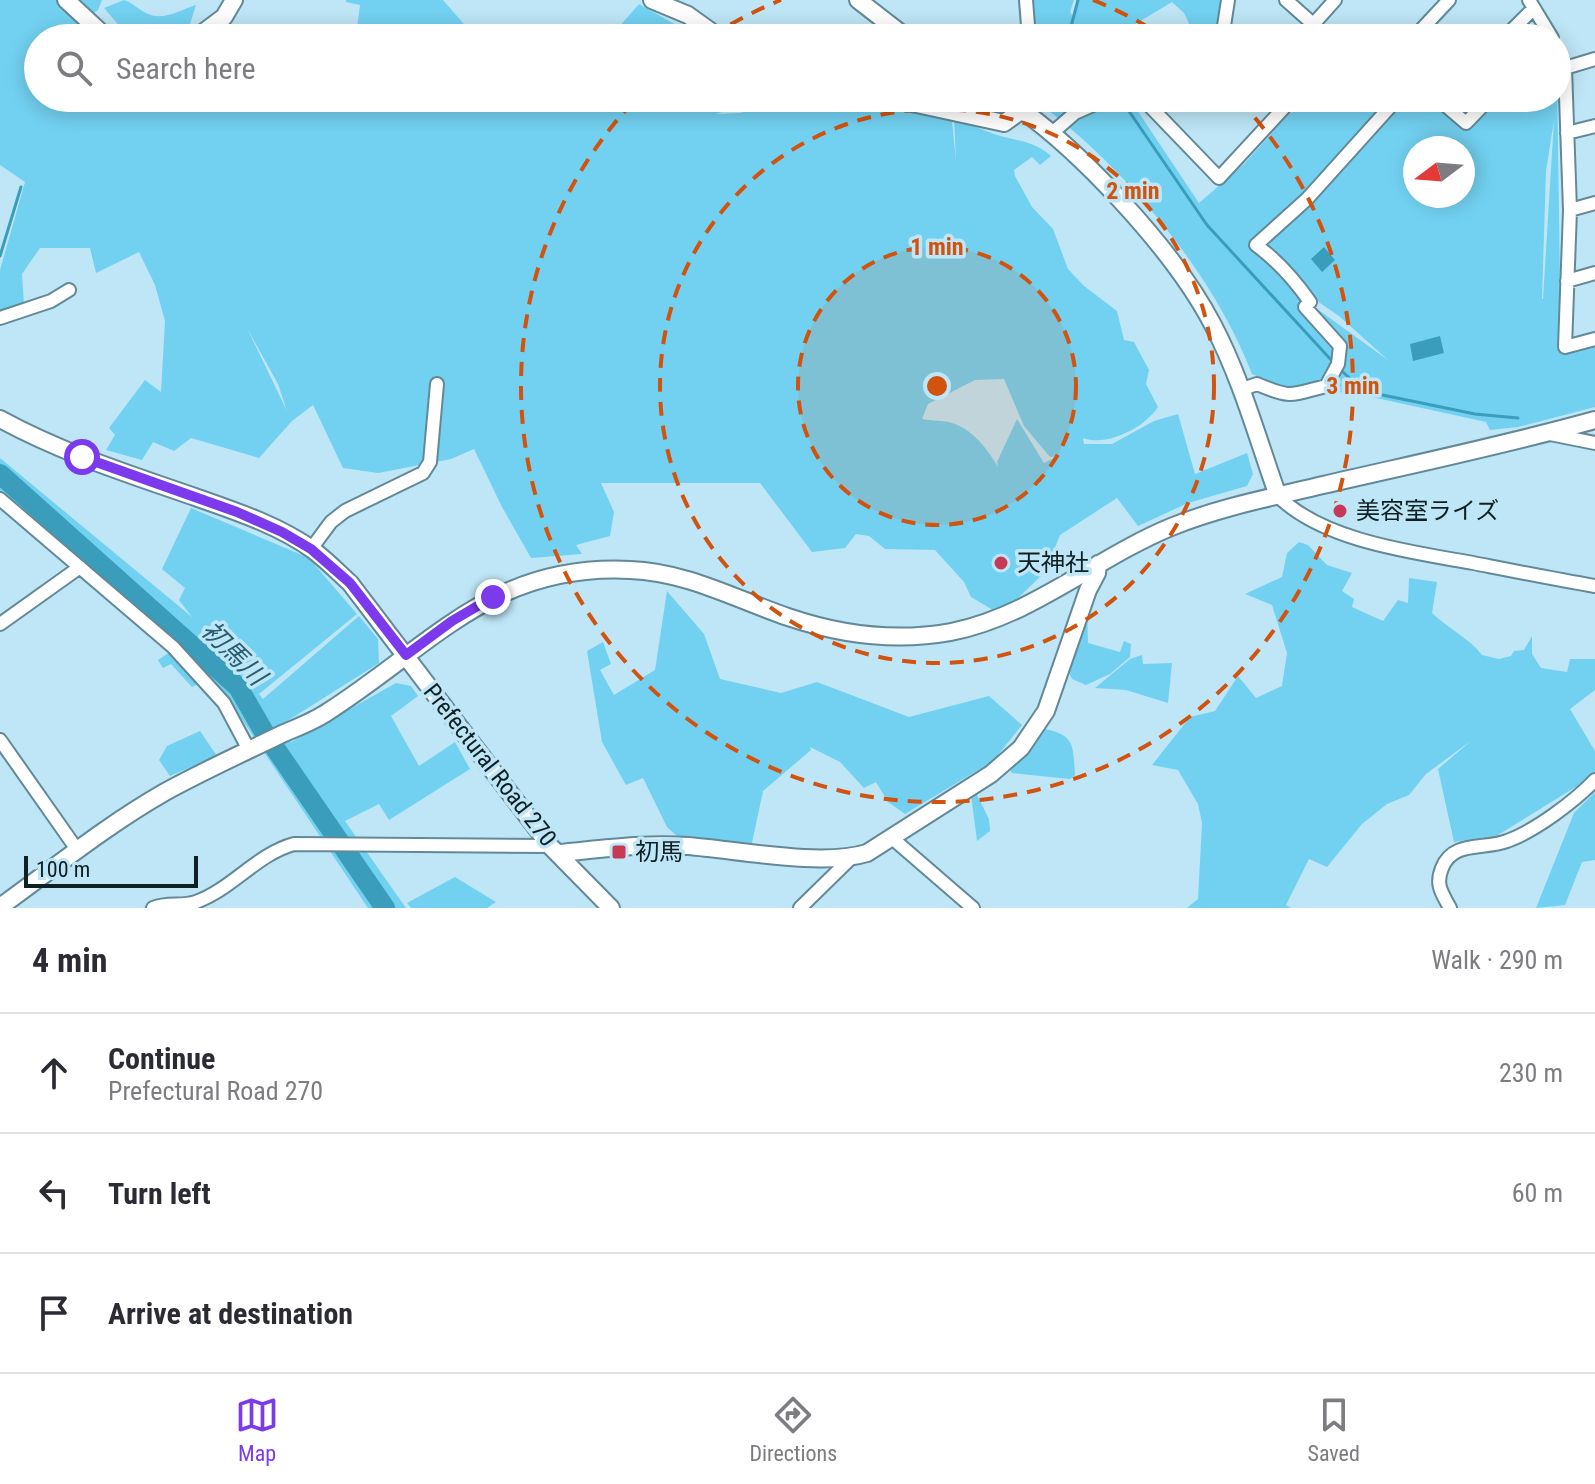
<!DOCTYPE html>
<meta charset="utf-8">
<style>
:root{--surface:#fff;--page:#f7f7f7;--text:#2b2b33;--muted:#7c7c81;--line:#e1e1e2;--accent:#7c3aed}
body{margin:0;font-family:"Roboto Condensed","Noto Sans JP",sans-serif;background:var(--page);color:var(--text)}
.compass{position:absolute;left:1403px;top:136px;width:72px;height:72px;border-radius:50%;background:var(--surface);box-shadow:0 4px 20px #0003;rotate:254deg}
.scale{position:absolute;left:24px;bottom:20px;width:174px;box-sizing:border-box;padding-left:8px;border:4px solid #0f1f24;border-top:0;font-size:22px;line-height:28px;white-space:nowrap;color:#0f1f24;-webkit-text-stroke:6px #bee6f6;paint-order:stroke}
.stop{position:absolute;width:24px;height:24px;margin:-18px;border:6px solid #7c3aed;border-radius:50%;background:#fff}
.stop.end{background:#7c3aed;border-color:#fff;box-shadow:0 2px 8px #0008}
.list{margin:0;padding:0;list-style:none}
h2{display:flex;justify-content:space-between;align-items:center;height:104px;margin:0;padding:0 32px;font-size:34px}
h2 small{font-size:26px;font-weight:400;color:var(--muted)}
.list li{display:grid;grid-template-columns:52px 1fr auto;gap:24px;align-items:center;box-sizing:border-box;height:120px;padding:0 32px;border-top:2px solid var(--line)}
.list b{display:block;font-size:30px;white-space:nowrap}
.list p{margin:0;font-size:26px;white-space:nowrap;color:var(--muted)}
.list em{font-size:26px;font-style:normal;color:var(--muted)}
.icon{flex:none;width:44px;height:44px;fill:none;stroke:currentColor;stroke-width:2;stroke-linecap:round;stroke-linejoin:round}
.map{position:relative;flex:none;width:1595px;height:908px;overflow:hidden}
.search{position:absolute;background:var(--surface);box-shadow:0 4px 20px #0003;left:24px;right:24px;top:24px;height:88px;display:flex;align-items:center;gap:20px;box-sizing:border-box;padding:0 28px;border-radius:44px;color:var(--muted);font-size:30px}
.sheet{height:464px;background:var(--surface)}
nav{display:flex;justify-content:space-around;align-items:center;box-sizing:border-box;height:112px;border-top:2px solid var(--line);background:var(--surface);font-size:22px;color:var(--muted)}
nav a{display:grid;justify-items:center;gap:4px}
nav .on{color:var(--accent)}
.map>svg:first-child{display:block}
.green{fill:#72d1f1;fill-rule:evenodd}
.water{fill:#3a9dbc}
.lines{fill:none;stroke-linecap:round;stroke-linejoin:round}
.stream{stroke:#3a9dbc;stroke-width:3}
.river{stroke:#3a9dbc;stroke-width:20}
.street-casing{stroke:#628997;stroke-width:16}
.secondary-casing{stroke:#628997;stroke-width:20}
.street{stroke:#fff;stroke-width:12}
.secondary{stroke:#fff;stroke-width:16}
.route{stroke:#7c3aed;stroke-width:10}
.ring{fill:none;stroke:#d2530e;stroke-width:4;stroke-dasharray:14 10}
.poi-dot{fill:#c83857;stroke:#bee6f6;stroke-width:3}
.labels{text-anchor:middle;stroke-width:7;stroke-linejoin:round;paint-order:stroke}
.poi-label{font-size:24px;fill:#0f1f24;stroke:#bee6f6;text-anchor:start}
.street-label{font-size:24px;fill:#0f1f24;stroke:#bee6f6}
.water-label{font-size:26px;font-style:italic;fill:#295d6f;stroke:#bee6f6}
.centre{fill:#d2530e;stroke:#bee6f6;stroke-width:4}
.ring-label{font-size:24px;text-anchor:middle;font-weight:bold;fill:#d2530e;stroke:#bee6f6;stroke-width:7;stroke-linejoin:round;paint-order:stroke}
</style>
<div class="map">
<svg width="1595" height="908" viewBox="0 0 1595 908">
<rect width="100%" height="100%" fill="#bee6f6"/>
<path class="green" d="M0,0H102L98,10L86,19L106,38H38V98H192L211,110L226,103L225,98H712L722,112L716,114L741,113L755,103L776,106L780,98H840L875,108L951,111L956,161L954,117C968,123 982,130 997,135C1017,141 1035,141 1051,156L1040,165L1032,157L1014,170L1015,176L1032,207L1053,229L1068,269L1084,286L1117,311L1124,340L1134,342L1149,370L1146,384L1158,407C1144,428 1107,447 1083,438L1084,444H1112L1154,421L1178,414L1195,474L1247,453L1253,474L1247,486L1188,503L1138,526L1117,498L1060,535L1045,572L1014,602L993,610L971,597L964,582L935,550L885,549L869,536L856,534L845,548L812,552L760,483H601L614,512L610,536L576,545L582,554L531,558L502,507L474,449L451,459L378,473L343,468L313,405L292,421L259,458L191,438L174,451L153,442L142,460L106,450L115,435L109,428L145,380L161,392L165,321L155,285L139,252L96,273L90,248H40L22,274L24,305L11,306L0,313V270L25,182L0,165ZM247,328L278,384L287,411ZM1004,379L1024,426L1050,457L1058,456L1044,463L1017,419L997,462L998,467C988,450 974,431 955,424C945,420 932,421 922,419L928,404L975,380Z
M124,0C133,3 138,9 146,13C162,22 180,10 196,5L190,24L160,37L139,34L122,29L104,8Z
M346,0H443L476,38H340L357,29L360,5L346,2Z
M1031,0H1074L1070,12L1073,17L1077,0H1228L1225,20L1212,38H1196L1184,13L1172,2L1132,26L1134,38H1033Z
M639,4L699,38H617L618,28Z
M1557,78L1561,350L1595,346V407L1518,427L1490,430L1486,422L1349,392L1298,394L1252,374C1213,272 1121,162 1033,99L1129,98L1199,203L1244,164L1289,114L1320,98H1438L1471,127L1500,98H1557ZM1554,120L1543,299H1542L1546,171ZM1415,148H1463V196H1415ZM1317,301L1339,316L1388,360L1313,306Z
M979,98H988L1003,107V111L996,115L976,110Z
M0,458L192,617L179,600L185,588L162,569L191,508L309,558L357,614L259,694L263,699L359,616L378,639L379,663L281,725L291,742L396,683L411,686L418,696L391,716L419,766L455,742L470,769L389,820L379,804L345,821L406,908H368L231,703L84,562L0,494Z
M1299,542L1308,545L1327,565L1352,573L1342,591L1354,599L1352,607L1383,621L1398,600L1408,603L1409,578L1437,582L1432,613C1448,628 1470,639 1482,655L1499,659L1511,656L1514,651L1524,650L1532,636V654L1541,668L1567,672L1570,659H1595V690L1570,709L1595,751V775L1498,835L1454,842L1438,769L1472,740L1426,774L1409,795L1387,804L1362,824L1327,867L1309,859L1286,905L1291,908H1187L1198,899L1202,823L1198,804L1178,770L1152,765L1190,717L1215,711L1238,676L1256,698L1282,686L1287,653L1272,605L1245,594L1282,577L1287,553Z
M667,591L704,634L720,679L781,693L817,682L909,717L989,696L1022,725L993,761L905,814L888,802L876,782L864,788L840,762L810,747L811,750L763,791L752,843L735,846L677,836L667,827L643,778L626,785L602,742L587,651L603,642L611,664L600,670L614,695L655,670Z
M1087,610L1088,643L1120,652L1124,641L1131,644L1130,657L1110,674L1086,685L1072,679L1067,668Z
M173,650L202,682L192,687L171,664L163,668L158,660Z
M1142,655L1143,664L1172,663L1168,703L1126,690L1095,688L1130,659Z
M1041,728C1075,735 1073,743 1075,775L1070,779L1012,773L1007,763Z
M200,731L217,756L170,776L159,760L167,746Z
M1595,792V860L1582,862L1565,905L1536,908L1574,813Z
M976,793L989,819L990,831L977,841L971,795Z
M455,877L496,902L487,908H411L407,903Z"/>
<path class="water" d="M1324,247L1335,260L1322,272L1311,259Z
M1440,336L1444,353L1413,361L1410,344Z"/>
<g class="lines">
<path class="stream" d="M1068,38L1078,0
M1122,101L1207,225L1333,362
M0,256L21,187
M1343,372L1363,391L1475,414L1518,418"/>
<path class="river" d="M0,474L238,687L264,732L385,908"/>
<defs>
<path id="street" d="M1026,0L1029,38
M1286,0L1313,24
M1529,0L1552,38
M1218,38L1224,26L1228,0
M1301,38L1335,0
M1427,38L1420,31L1449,0
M1504,38L1534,8
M1557,50L1565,68L1570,210L1565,347L1595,339
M1565,68L1595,59
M1142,98L1219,178L1293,98
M1437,98L1466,123L1490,98
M1022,110L1025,98
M1052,133L1075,113L1109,98
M1567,133L1595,126
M1570,210L1595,203
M1567,281L1595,273
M0,318L51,301L69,290
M1240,390L1257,384C1292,399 1290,395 1326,386L1338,364L1340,346L1305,307L1310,302C1294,279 1278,261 1256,245L1307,199L1398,98
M1550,434L1595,443
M1278,496C1323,541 1412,552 1473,563C1514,571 1554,579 1595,586
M0,499L173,647L224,703L249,750
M311,549L331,522L345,511L423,473L430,462L437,384
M0,624L80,567
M0,740L78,851
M892,838L973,908
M153,908C167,902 182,907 196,902C232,889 257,854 294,844L550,846
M800,908L851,858
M1450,908C1442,893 1435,885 1442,868C1453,840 1484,850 1507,841C1535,831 1575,801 1595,780"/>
<path id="secondary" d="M66,0L107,38
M652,0L688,15L720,38
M858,0L907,38
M196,38L224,17L234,0
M889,98L1004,123L1022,110
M1004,98C1075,143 1174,250 1213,325C1241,378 1258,440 1278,496
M0,419C62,453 129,474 195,497C235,511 278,525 313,550C326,560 338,572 350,583L550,846L611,908
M559,853C602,849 645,843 688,846C738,850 822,867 867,853L991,774L1021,748L1046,711L1088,590L1097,573L1098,564
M0,907C54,868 107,825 165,792C203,771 243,753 282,734C298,727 315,721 329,711C433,644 494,563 630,570C687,572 735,599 788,617C841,635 896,642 951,632C1032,616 1096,558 1171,527C1220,507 1273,497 1323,485C1414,464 1505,445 1595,420"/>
</defs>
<use href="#street" class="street-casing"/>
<use href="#secondary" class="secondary-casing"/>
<use href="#street" class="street"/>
<use href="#secondary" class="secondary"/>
</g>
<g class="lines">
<path class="route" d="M82,457L237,512L282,532L311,549L350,583L406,655L452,621L493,597"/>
</g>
<circle cx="937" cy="386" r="139" fill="#d2530e" fill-opacity=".12"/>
<g class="ring">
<circle cx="937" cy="386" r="139"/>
<circle cx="937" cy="386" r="277"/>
<path d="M710 37A416 416 0 0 1 781 0M1093 0A416 416 0 0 1 1164 37M1239 100A416 416 0 1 1 635 100"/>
</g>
<g class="poi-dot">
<circle cx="1340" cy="511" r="8"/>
<circle cx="1001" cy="563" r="8"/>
<rect x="611" y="844" width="16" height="16" rx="4"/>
</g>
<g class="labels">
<g class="poi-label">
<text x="1356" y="519">美容室ライズ</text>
<text x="1017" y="571">天神社</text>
<text x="635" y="860">初馬</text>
</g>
<g class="street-label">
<text transform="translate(490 765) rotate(52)" y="8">Prefectural Road 270</text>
</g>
<g class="water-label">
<text transform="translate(234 653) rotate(45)" y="9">初馬川</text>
</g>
</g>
<circle cx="937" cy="386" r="12" class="centre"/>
<g class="ring-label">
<text x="1133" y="199">2 min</text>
<text x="937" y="255">1 min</text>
<text x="1353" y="394">3 min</text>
</g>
</svg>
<svg class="compass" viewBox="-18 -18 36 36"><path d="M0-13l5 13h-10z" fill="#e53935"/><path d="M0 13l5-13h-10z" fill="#7c7c81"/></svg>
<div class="scale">100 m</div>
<div class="stop" style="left:82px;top:457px"></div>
<div class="stop end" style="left:493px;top:597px"></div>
<div class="search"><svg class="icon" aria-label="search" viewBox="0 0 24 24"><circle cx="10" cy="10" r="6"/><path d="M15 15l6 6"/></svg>Search here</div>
</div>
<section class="sheet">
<h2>4 min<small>Walk · 290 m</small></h2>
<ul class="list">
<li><svg class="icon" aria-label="ahead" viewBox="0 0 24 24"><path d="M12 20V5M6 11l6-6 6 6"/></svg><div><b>Continue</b><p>Prefectural Road 270</p></div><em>230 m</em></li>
<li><svg class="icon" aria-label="left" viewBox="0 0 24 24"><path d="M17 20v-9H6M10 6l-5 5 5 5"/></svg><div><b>Turn left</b></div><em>60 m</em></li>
<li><svg class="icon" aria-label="arrive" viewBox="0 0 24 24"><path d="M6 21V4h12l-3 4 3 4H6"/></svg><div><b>Arrive at destination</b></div></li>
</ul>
</section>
<nav>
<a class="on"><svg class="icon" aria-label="map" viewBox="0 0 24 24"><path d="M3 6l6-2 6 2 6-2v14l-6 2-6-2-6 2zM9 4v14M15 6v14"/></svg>Map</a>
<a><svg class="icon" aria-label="directions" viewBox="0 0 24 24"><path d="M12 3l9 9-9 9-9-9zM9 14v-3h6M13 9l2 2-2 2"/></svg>Directions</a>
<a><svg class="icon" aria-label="saved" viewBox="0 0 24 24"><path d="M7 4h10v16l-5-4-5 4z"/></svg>Saved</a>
</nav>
